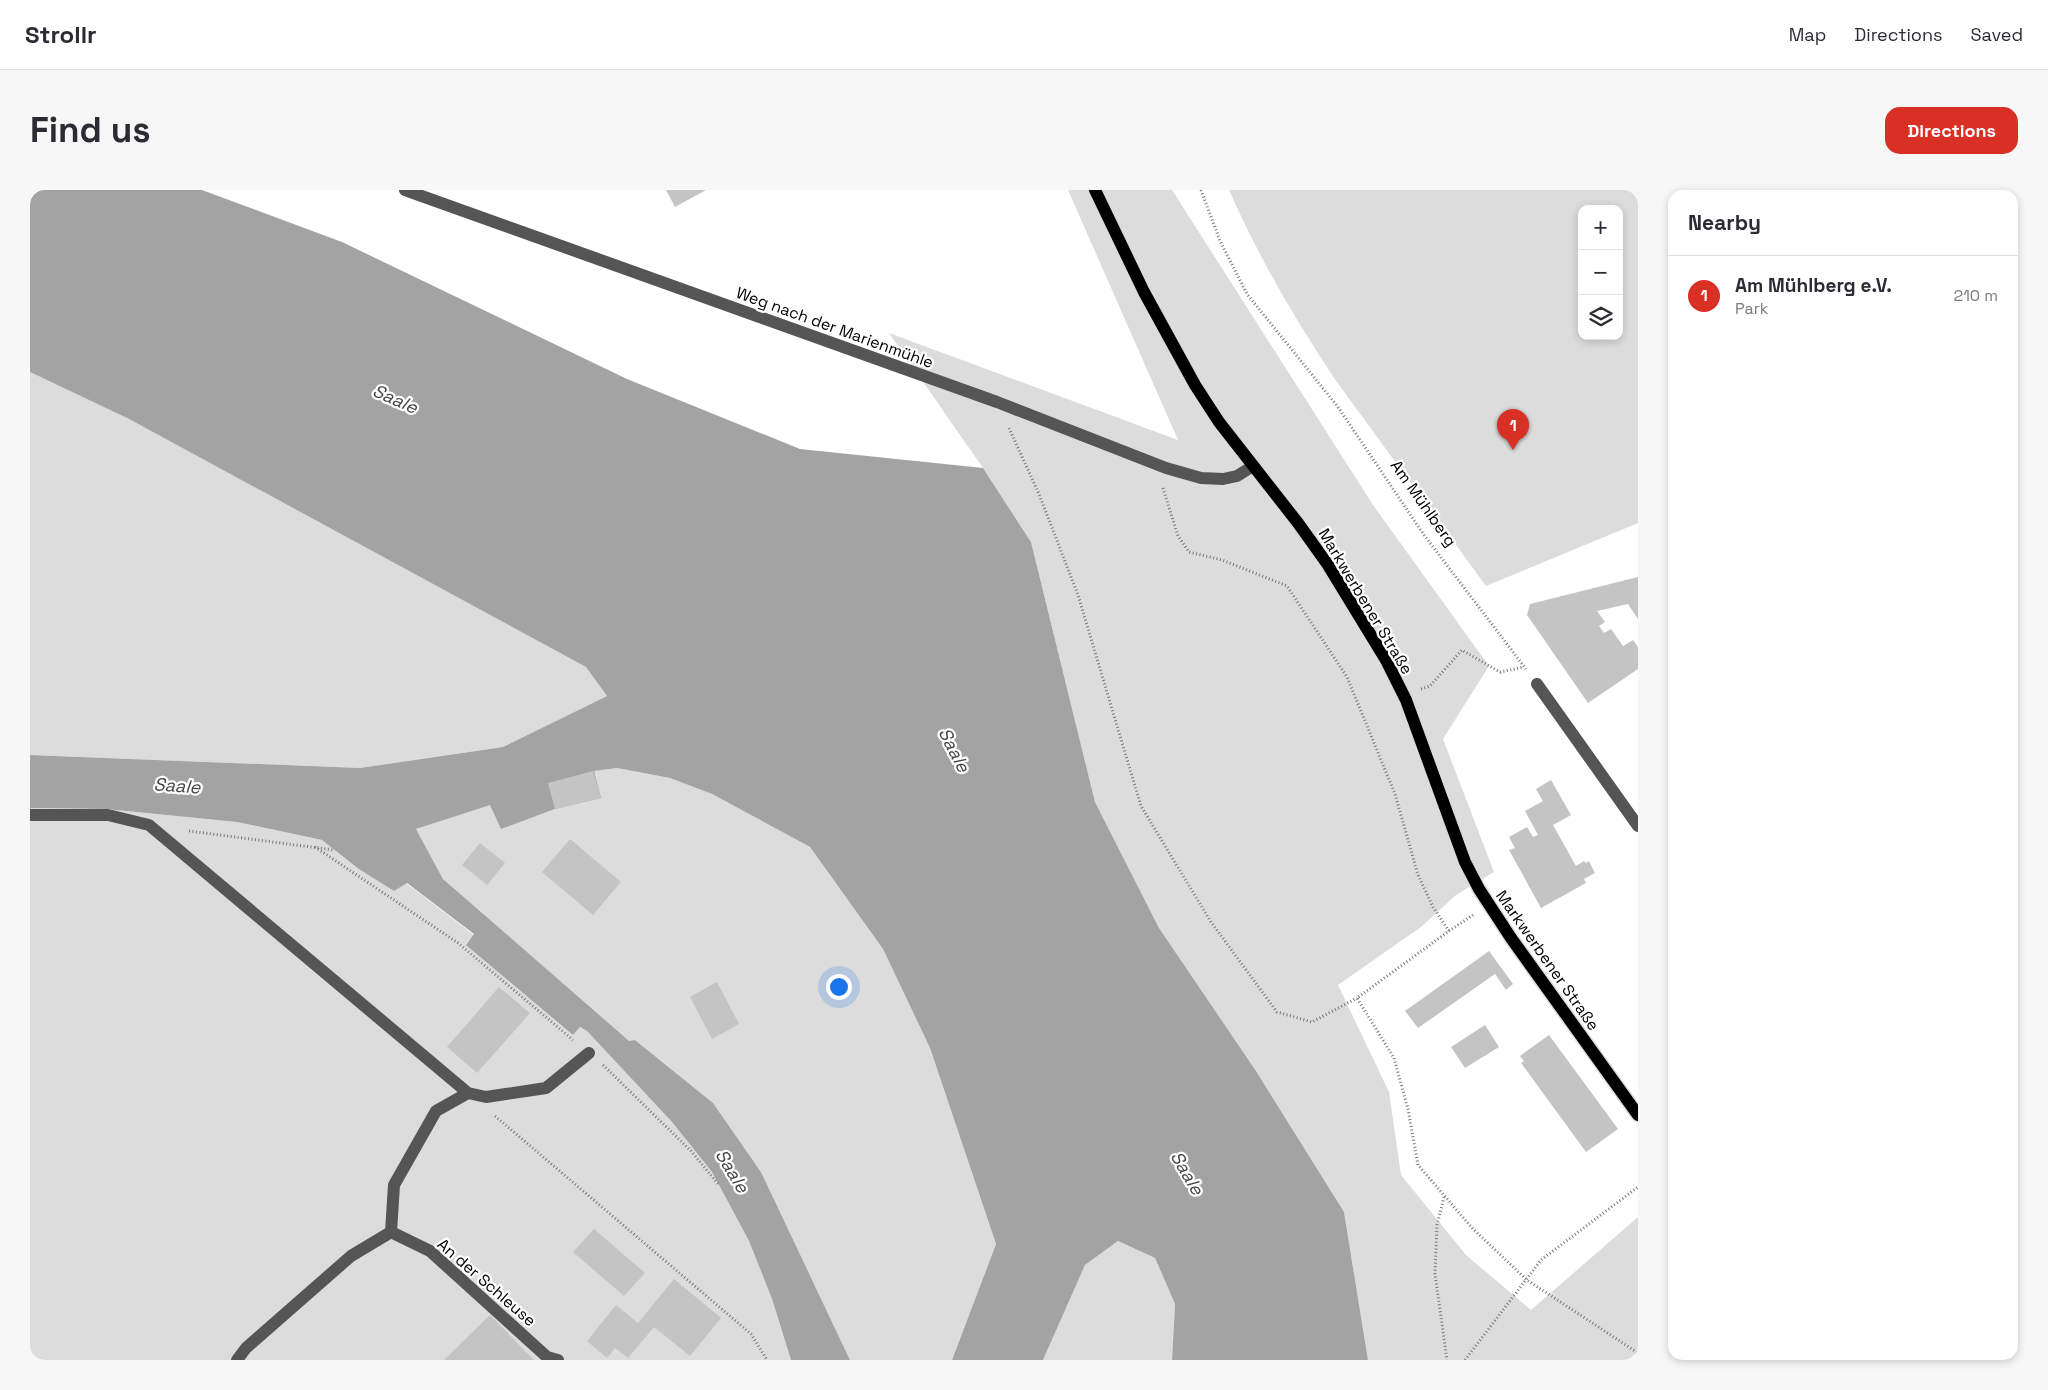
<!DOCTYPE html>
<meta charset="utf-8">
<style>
:root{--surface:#fff;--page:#f7f7f7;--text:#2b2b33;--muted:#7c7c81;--line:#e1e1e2;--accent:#d93025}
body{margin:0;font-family:"Space Grotesk",sans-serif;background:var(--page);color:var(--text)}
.controls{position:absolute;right:15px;top:15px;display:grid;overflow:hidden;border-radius:10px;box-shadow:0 2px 8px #0003}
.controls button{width:45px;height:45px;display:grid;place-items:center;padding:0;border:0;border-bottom:1px solid var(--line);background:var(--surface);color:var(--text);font:25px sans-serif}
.you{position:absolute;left:808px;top:796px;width:18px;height:18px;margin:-12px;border:4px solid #fff;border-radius:50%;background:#1a73e8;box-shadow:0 0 0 8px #1a73e833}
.badge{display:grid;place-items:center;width:32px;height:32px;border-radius:50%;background:var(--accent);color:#fff;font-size:16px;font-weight:700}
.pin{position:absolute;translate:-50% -41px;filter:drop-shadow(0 1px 2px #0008)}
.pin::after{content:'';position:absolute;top:26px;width:18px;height:15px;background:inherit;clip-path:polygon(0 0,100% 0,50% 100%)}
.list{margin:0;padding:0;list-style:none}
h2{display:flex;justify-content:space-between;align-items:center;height:65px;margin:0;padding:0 20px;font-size:21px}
h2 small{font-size:16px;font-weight:400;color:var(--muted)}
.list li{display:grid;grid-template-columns:32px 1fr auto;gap:15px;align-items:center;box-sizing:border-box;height:80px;padding:0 20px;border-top:1px solid var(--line)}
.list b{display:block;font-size:19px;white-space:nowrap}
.list p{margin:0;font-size:16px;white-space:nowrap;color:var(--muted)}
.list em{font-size:16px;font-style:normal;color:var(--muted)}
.icon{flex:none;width:28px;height:28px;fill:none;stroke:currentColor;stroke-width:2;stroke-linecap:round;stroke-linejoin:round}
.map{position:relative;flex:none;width:1608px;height:1170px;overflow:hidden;border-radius:15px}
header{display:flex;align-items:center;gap:30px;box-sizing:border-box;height:70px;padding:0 25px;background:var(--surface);border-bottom:1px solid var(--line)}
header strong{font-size:24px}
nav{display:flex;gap:28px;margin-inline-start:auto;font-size:18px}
.intro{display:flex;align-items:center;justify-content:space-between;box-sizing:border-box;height:120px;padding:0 30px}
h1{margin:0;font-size:35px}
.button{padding:12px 22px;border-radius:15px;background:var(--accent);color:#fff;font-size:18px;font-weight:700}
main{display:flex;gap:30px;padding:0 30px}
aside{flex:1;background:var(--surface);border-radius:15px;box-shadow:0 2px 8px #0003}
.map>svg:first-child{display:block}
.green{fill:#dcdcdc;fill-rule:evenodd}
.water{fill:#a3a3a3}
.building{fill:#c4c4c4}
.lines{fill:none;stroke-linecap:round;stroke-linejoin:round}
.major-casing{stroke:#dbdbdb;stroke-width:15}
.path{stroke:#777;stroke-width:3;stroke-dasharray:1 2.5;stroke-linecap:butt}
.minor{stroke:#555;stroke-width:12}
.major{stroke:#000;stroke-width:12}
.labels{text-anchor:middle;stroke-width:4.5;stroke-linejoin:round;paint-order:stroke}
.street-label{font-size:16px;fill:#000;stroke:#fff}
.water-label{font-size:18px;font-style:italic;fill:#444;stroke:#fff}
</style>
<header>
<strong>Strollr</strong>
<nav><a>Map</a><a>Directions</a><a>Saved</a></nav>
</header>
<div class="intro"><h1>Find us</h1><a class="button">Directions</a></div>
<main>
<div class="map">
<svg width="1608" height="1170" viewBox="0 0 1608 1170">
<rect width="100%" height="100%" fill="#fff"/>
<path class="green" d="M1038,0H1142L1343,315L1459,476L1413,549L1464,682L1426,705L1391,737L1308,795L1359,902L1371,985L1436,1065L1501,1120L1608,1027V1170H1338L1314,1022L1226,881L1129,738L1065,612L1001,352L953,278L859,143L1148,250Z
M1199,0H1608V333L1456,396L1304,188C1264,127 1228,66 1199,0ZM1552,19H1589V146H1552Z
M0,182L99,229L556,477L577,506L473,557L330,578L0,565Z
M587,578L640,588L682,604L780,657L853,759L900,858L966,1054L922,1170H820L731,982L683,913L605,850L599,852L413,689L386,639L460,614L471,639L525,619L570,608L563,581Z
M0,618L76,619L207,632L292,650L364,701L376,693L444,745L436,754L543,845L550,837L557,841L642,932L682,982L719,1051L742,1109L761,1170H0Z
M1088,1051L1125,1068L1145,1114L1142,1170H1013L1055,1075Z"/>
<path class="water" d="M0,0H172L312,52L597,189L770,259L953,278L1001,352L1065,612L1129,738L1226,881L1314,1022L1338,1170H1142L1145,1114L1125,1068L1088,1051L1055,1075L1013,1170H922L966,1054L900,858L853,759L780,657L682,604L640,588L587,578L564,581L571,608L525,619L471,639L460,615L386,639L413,689L599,851L605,850L683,913L731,982L820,1170H761L742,1109L719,1051L682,982L642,932L557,841L550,837L543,845L436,755L444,744L377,693L364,701L329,679L292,650L207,632L76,619L0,618V565L330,578L473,557L577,506L556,477L99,229L0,182Z"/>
<path class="building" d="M636,0H676L645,17Z
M1608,387V429L1598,414L1567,421L1575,432L1569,436L1574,443L1581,439L1593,456L1603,450L1608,457V479L1558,513L1497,425L1500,414Z
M563,581L571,608L525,619L518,593Z
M1521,590L1541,625L1523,635L1546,676L1554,671L1556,673L1559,671L1565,683L1554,689L1556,693L1511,718L1479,660L1485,658L1479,647L1497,637L1503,647L1508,645L1495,621L1513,611L1506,599Z
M540,649L591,692L563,725L512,682Z
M450,653L475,673L457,695L432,675Z
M1459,761L1483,794L1476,800L1465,784L1388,838L1375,821Z
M687,792L709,834L682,849L660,807Z
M469,797L500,823L447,883L417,857Z
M1455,835L1469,857L1435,878L1421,857Z
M1519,845L1588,939L1556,962L1491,873L1494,871L1490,866Z
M564,1039L615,1083L594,1106L543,1062Z
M644,1089L691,1128L660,1166L624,1137L598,1168L585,1158L577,1168L557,1151L586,1115L608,1133Z
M460,1125L504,1170H414Z"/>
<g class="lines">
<defs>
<path id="major" d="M1065,0L1114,102L1165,195L1189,232L1268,333L1298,375L1356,470L1376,510L1435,672L1449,699L1481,748L1608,925"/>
</defs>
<use href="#major" class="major-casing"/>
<path class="path" d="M1171,0L1190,51L1217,104L1308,217L1394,345L1496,479
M979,238L1009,304L1048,405L1111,616L1181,732L1247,822L1282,832L1327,808
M1133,298L1148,346L1159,362L1192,370L1257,396L1317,487L1365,604L1388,685L1403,717L1419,741L1327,808L1364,868L1378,919L1388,975L1443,1039L1497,1090L1608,1163
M1391,499L1400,496L1432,460L1470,482L1494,477
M159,641L304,660
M285,657L428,753L543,850
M1419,741L1443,725
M573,875L661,961L689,995
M465,926L721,1144L737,1170
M1414,1007L1407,1035L1405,1084L1417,1170
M1435,1170L1511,1070L1608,997"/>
<path class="minor" d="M375,0L967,212L1136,278L1171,288L1193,289L1207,286L1223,276
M1507,494L1608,636
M0,625H78L119,635L438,903
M361,1042L400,1061L517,1167L528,1170
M207,1170L216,1158L321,1066L361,1042L364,995L406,921L438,903L456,907L516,898L559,863"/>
<use href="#major" class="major"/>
</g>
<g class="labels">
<g class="street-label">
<text transform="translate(805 137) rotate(20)" y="6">Weg nach der Marienmühle</text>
<text transform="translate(1394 313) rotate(55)" y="6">Am Mühlberg</text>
<text transform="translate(1336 411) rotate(59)" y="6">Markwerbener Straße</text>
<text transform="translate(1518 770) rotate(55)" y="6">Markwerbener Straße</text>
<text transform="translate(457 1092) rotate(41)" y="6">An der Schleuse</text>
</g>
<g class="water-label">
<text transform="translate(365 209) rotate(24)" y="6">Saale</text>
<text transform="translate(924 560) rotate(63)" y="6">Saale</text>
<text transform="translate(147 596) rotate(4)" y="6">Saale</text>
<text transform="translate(702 981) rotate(59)" y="6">Saale</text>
<text transform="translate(1157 983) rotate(60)" y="6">Saale</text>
</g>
</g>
</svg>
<div class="controls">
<button>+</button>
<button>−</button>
<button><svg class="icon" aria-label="layers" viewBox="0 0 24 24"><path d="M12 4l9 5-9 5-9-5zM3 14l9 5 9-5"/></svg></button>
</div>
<div class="you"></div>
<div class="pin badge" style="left:1483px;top:260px">1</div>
</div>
<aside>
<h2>Nearby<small></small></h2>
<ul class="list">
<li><span class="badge">1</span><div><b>Am Mühlberg e.V.</b><p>Park</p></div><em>210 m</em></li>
</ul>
</aside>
</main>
